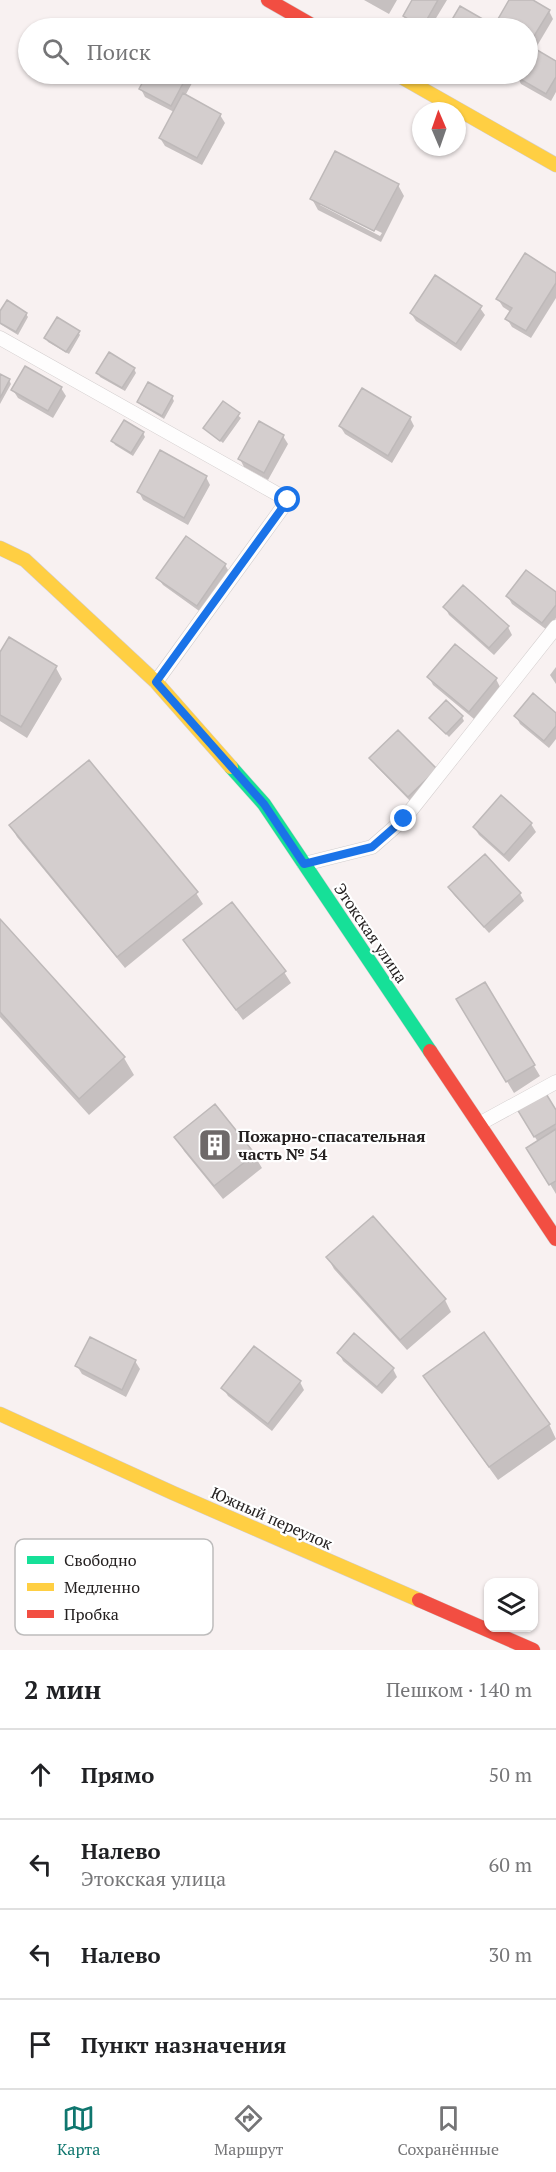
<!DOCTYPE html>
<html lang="ru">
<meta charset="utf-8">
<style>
:root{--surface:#fff;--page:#f2f2f2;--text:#202124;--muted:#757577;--line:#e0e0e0;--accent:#0f766e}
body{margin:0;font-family:"PT Serif",serif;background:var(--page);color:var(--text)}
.controls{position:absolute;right:18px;bottom:18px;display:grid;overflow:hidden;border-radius:12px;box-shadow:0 2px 4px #0004}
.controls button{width:54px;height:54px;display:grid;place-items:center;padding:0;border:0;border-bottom:2px solid var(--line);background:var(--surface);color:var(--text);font:30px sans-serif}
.compass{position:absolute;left:412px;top:102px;width:54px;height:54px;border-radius:50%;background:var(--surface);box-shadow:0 2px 4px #0004;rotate:358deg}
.stop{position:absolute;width:18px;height:18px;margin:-14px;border:4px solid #1a73e8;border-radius:50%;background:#fff}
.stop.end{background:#1a73e8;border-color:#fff;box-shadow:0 2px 6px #0008}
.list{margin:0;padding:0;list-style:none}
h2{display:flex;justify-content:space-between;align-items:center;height:78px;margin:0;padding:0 24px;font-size:26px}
h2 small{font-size:20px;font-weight:400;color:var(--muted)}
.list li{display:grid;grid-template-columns:39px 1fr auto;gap:18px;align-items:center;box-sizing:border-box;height:90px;padding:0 24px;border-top:2px solid var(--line)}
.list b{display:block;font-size:22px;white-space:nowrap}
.list p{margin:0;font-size:20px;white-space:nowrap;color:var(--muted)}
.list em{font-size:20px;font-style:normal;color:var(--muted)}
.icon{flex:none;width:33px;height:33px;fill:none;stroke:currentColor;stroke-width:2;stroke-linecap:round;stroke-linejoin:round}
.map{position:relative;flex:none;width:556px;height:1650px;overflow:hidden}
.search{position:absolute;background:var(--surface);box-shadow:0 2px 4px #0004;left:18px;right:18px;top:18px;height:66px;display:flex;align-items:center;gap:15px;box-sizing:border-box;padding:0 21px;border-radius:33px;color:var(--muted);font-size:22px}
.sheet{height:438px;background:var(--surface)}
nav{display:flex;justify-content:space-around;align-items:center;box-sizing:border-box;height:84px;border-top:2px solid var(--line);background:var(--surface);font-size:16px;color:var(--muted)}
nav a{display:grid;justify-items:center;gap:3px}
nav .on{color:var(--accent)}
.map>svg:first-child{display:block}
.shadow{fill:#0003;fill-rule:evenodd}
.building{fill:#d4cece;stroke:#beb9b9;stroke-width:1.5}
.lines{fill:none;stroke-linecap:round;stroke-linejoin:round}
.lane-casing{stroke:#d2cdcd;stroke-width:15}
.fast-casing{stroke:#d2cdcd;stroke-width:15}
.slow-casing{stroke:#d2cdcd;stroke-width:15}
.jam-casing{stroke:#d2cdcd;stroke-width:15}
.lane{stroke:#fefdfd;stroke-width:14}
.fast{stroke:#16e098;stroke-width:14}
.slow{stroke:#ffcf43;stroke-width:14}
.jam{stroke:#f24e42;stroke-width:14}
.route{stroke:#1a73e8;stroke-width:8}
.labels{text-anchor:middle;stroke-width:4.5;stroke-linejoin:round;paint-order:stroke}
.street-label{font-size:16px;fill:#242020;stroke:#fff}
.poi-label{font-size:16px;font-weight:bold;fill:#242020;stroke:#fff;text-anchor:start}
.key{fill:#fff;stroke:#bdbcbc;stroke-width:1.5}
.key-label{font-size:16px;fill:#242020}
</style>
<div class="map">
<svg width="556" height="1650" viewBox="0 0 556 1650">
<rect width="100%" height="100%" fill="#f8f1f1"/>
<path class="shadow" d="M364,0H397L389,14Z
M414,0H447L430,28H416L409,24L404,16Z
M511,0H530L549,11L553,19L534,51L556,63V92L551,101L521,84L517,76L518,74H528V57L531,52L528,50V28H497L495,26Z
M461,8L487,24L490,28H449Z
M149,74H197L185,96L220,115L225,123L202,165L165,146L160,138L174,112L145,97L141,89Z
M398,185L404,196L381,242L318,210L312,199ZM320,202L382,233L380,236L320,205Z
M556,275V298L531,338L512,327L507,319L511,312L503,307L498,299Z
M480,308L485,315L461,351L416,321L411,313Z
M0,314H26L28,317L18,335L0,324Z
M78,332L80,335L69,354L48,342L46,338Z
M134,369L136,373L125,391L100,377L98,373Z
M0,376L9,380L11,384L0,404Z
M61,388L66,396L53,418L18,398L13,390Z
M172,397L174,401L164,419L141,405L139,402Z
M223,403L241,418L223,443L205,428Z
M410,418L414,426L392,463L345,434L340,426Z
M143,433L145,437L133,456L115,445L113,441Z
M283,436L288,444L268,480L244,467L240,459Z
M206,477L210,485L188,525L143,500L139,492Z
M186,538L225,565L230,573L202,613L163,585L158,578Z
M556,594V618L547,630L512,604L508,597Z
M445,607L508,627L512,635L494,655L449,615Z
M0,655L56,668L62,679L27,738L0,721Z
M556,667V684L550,675Z
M429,677L496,679L500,687L474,719L433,685Z
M556,715V739L549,748L520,724L516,716Z
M462,717L464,721L449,737L431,718Z
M371,758L436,770L413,804L376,766Z
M501,797L531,824L536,832L509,862L479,835L474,827Z
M11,826L196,893L203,904L125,968L17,837Z
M449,888L520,894L524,901L489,933L454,895Z
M0,921L124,1058L134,1075L89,1115L0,1017Z
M185,941L284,972L291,983L243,1020Z
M485,984L540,1076L514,1093L458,1000Z
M556,1113V1194L535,1159L538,1142L525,1121Z
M176,1137L254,1155L262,1168L223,1199L184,1151Z
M372,1218L445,1300L451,1312L407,1350L334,1269L328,1258Z
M339,1353L393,1369L397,1377L382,1394L343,1361Z
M135,1361L140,1369L126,1397L82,1374L77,1366Z
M300,1382L304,1390L272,1431L228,1396L223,1388Z
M433,1390L549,1424L556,1439L498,1480Z"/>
<path class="building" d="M412,0H438L422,28L403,16Z
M509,0H533L550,10L528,46V28H498L494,26Z
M460,6L488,22L485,28H447Z
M532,47L556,61V77L546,94L515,76L516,74H528V54Z
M147,74H188L171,106L139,89Z
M183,93L221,114L197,158L159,138Z
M335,151L399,184L374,231L310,199Z
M525,253L556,273V283L526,331L505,319L512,308L496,299Z
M435,275L482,306L456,344L410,313Z
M7,300L27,313L16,332L0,323V311Z
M57,317L80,331L66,352L44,338Z
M109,352L135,368L122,388L96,373Z
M25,366L62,387L48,411L11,390Z
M0,374L10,379L0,398Z
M148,382L173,396L162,416L137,402Z
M362,388L411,417L388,456L339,426Z
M223,401L240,413L220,441L203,428Z
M124,420L144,432L131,453L111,441Z
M259,421L284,435L264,473L238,459Z
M160,450L207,476L184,518L137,492Z
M186,536L226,564L197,606L156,578Z
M526,570L556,592V605L542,623L506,596Z
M463,585L509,626L489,648L443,607Z
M9,637L57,666L21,727L0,715V652Z
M455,644L497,678L469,712L427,677Z
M533,693L556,713V726L544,741L514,716Z
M446,700L463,716L446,734L429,718Z
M398,730L437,769L408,797L369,758Z
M89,760L198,892L117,957L9,825Z
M501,795L532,823L504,855L473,827Z
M485,854L521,893L484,927L448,887Z
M232,902L286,971L236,1010L183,940Z
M0,919L125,1057L79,1099L0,1012Z
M485,982L535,1065L506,1082L456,999Z
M545,1092L556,1110V1124L534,1137L517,1109Z
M215,1104L255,1154L214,1186L174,1137Z
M556,1129V1181L549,1185L526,1148Z
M373,1216L446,1299L400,1340L326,1257Z
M484,1332L550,1424L489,1467L423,1376Z
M354,1333L394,1368L377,1387L337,1353Z
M90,1337L136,1360L122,1390L75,1366Z
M254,1346L301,1381L268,1424L221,1388Z"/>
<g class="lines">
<defs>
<path id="lane" d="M0,338L288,500L156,682
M304,864L372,847L404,819L556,627
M479,1124L556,1082"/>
<path id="fast" d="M231,767L264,804L430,1051"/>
<path id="slow" d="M396,74L556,165
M0,548L25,560L156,682L231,767
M0,1414L173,1493L419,1600"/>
<path id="jam" d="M268,0L317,28
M430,1051L556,1239
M419,1600L533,1650"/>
</defs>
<use href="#lane" class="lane-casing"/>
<use href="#fast" class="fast-casing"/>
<use href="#slow" class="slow-casing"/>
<use href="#jam" class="jam-casing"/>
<use href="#lane" class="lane"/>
<use href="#fast" class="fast"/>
<use href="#slow" class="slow"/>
<use href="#jam" class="jam"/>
</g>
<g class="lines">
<path class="route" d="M288,500L156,682L264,804L304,864L372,847L404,819"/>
</g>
<defs>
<symbol id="building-square" viewBox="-11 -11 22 22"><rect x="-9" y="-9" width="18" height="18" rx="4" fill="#6e6969" stroke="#fff"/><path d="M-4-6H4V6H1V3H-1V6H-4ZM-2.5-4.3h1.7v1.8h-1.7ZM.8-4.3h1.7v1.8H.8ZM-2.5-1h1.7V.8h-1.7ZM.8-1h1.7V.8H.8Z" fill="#fff"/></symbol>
</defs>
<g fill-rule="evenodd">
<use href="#building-square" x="196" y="1126" width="38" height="38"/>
</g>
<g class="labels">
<g class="street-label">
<text transform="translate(371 933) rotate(56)" y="6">Этокская улица</text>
<text transform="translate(272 1518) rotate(24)" y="6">Южный переулок</text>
</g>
<g class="poi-label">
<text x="238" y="1142">Пожарно-спасательная<tspan x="238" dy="18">часть № 54</tspan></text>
</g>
</g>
<rect x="15" y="1539" width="198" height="96" rx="9" class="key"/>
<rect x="27" y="1556" width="27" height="8" fill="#16e098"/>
<rect x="27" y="1583" width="27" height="8" fill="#ffcf43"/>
<rect x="27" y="1610" width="27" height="8" fill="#f24e42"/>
<g class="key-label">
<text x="64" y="1566">Свободно</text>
<text x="64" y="1593">Медленно</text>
<text x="64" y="1620">Пробка</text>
</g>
</svg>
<div class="controls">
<button><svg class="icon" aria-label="layers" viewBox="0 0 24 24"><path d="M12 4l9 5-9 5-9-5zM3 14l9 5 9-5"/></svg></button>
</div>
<svg class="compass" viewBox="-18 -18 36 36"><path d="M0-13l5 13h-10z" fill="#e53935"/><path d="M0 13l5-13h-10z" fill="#757577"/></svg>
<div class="stop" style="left:288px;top:500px"></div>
<div class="stop end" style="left:404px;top:819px"></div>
<div class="search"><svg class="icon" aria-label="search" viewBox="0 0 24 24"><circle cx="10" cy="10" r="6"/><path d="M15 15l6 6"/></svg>Поиск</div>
</div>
<section class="sheet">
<h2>2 мин<small>Пешком · 140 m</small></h2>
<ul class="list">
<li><svg class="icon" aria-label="ahead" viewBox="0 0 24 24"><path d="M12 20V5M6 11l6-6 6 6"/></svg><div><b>Прямо</b></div><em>50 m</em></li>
<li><svg class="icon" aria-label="left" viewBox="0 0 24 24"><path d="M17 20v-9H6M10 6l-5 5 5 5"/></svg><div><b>Налево</b><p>Этокская улица</p></div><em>60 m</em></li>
<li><svg class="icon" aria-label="left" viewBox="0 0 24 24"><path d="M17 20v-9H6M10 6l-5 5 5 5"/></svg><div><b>Налево</b></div><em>30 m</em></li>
<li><svg class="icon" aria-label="arrive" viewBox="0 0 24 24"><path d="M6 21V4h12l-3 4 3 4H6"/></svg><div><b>Пункт назначения</b></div></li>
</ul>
</section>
<nav>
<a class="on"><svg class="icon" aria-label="map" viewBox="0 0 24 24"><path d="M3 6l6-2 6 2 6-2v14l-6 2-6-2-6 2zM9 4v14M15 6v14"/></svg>Карта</a>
<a><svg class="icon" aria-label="directions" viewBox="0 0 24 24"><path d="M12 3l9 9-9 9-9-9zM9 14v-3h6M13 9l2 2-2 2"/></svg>Маршрут</a>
<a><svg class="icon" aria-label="saved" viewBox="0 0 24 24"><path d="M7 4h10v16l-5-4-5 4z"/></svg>Сохранённые</a>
</nav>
